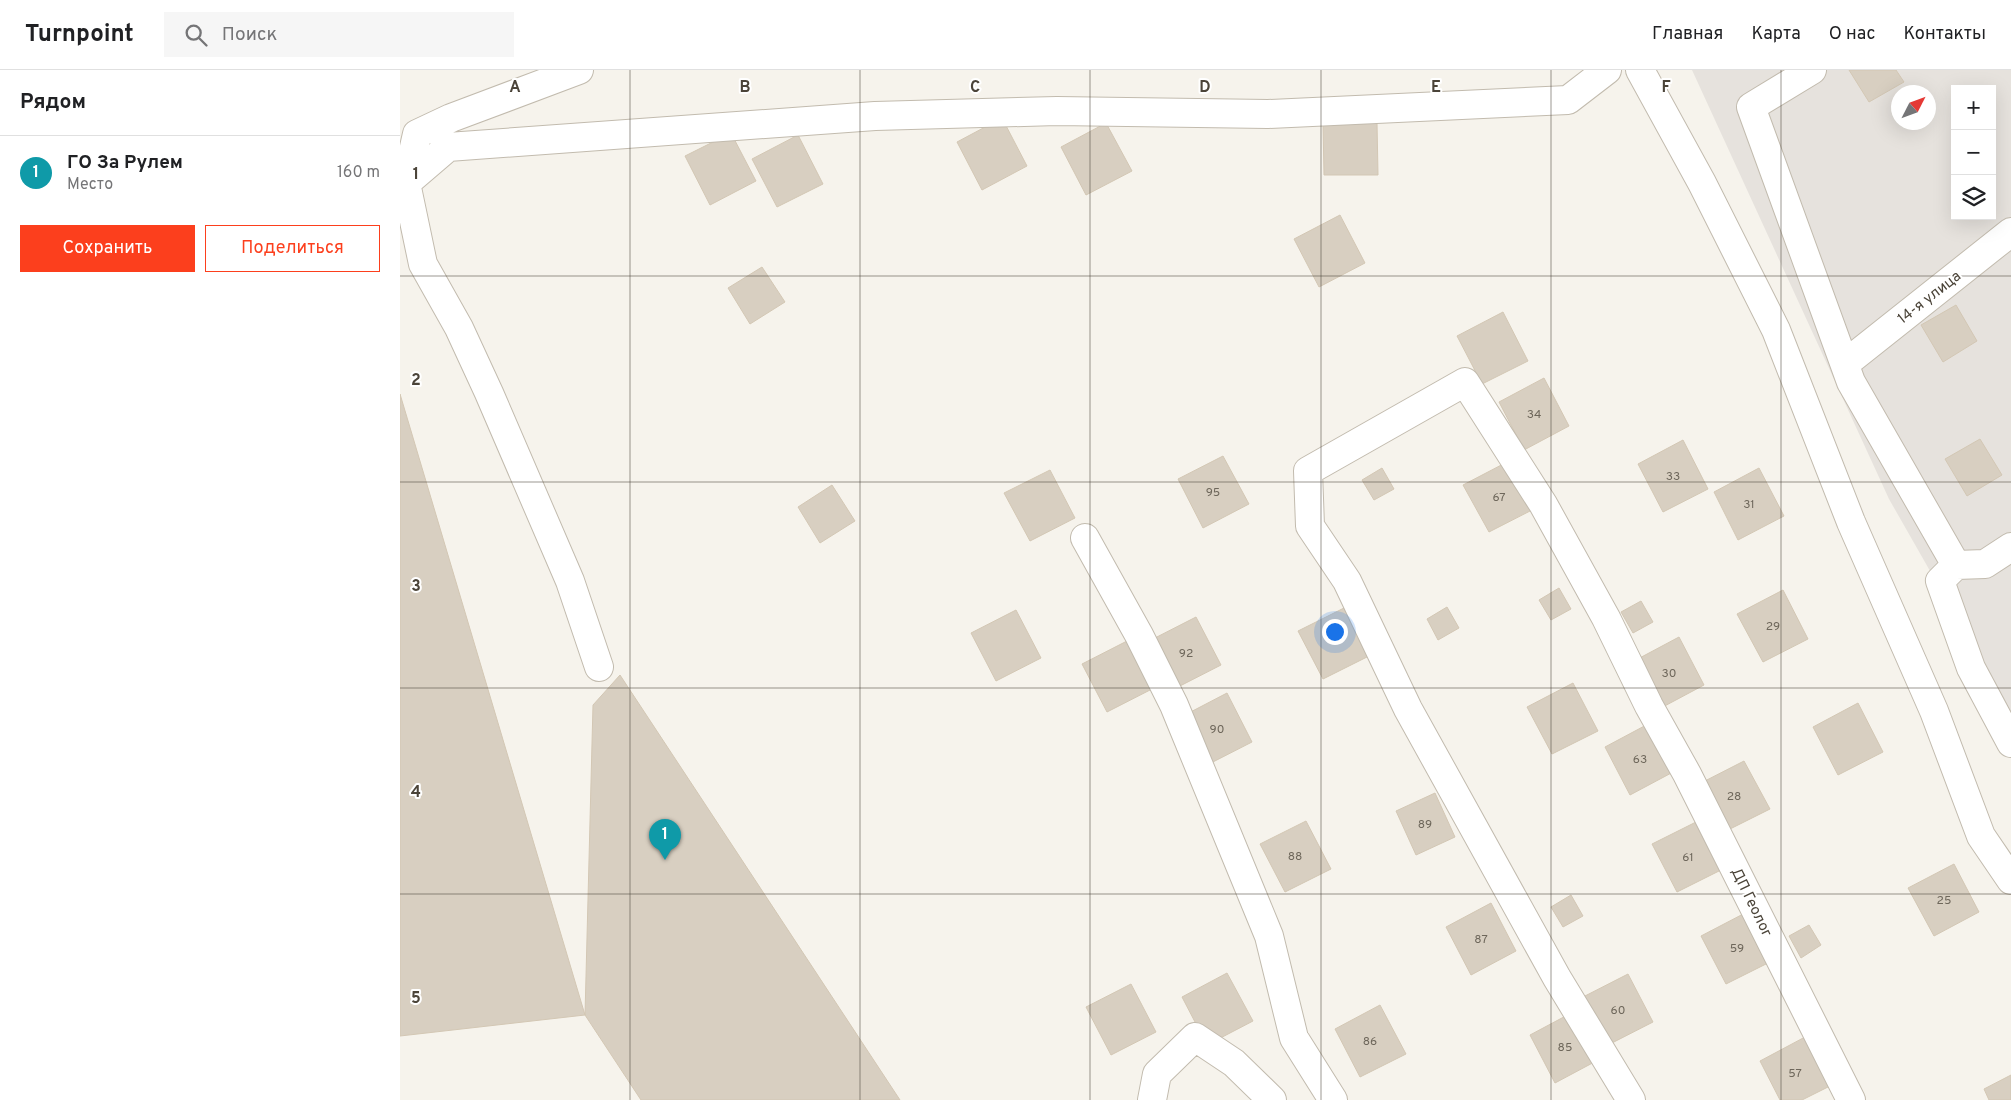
<!DOCTYPE html>
<html lang="ru">
<meta charset="utf-8">
<style>
:root{--surface:#fff;--page:#f6f6f6;--text:#202124;--muted:#757577;--line:#e0e0e0;--accent:#fc3f1d}
body{margin:0;font-family:Overpass,sans-serif;background:var(--page);color:var(--text)}
.controls{position:absolute;right:15px;top:15px;display:grid;overflow:hidden;border-radius:0px;box-shadow:0 5px 20px #0002}
.controls button{width:45px;height:45px;display:grid;place-items:center;padding:0;border:0;border-bottom:1px solid var(--line);background:var(--surface);color:var(--text);font:25px sans-serif}
.compass{position:absolute;left:1491px;top:15px;width:45px;height:45px;border-radius:50%;background:var(--surface);box-shadow:0 5px 20px #0002;rotate:48deg}
.you{position:absolute;left:934px;top:561px;width:18px;height:18px;margin:-12px;border:4px solid #fff;border-radius:50%;background:#1a73e8;box-shadow:0 0 0 8px #1a73e833}
.badge{display:grid;place-items:center;width:32px;height:32px;border-radius:50%;background:var(--accent);color:#fff;font-size:16px;font-weight:700}
.pin{position:absolute;translate:-50% -41px;filter:drop-shadow(0 1px 2px #0008)}
.pin::after{content:'';position:absolute;top:26px;width:18px;height:15px;background:inherit;clip-path:polygon(0 0,100% 0,50% 100%)}
.list{margin:0;padding:0;list-style:none}
h2{display:flex;justify-content:space-between;align-items:center;height:65px;margin:0;padding:0 20px;font-size:21px}
h2 small{font-size:16px;font-weight:400;color:var(--muted)}
.list li{display:grid;grid-template-columns:32px 1fr auto;gap:15px;align-items:center;box-sizing:border-box;height:75px;padding:0 20px;border-top:1px solid var(--line)}
.list b{display:block;font-size:19px;white-space:nowrap}
.list p{margin:0;font-size:16px;white-space:nowrap;color:var(--muted)}
.list em{font-size:16px;font-style:normal;color:var(--muted)}
.actions{display:flex;gap:10px;padding:15px 20px}
.actions a{flex:1;padding:11px 0;border:1px solid var(--accent);border-radius:0px;text-align:center;font-size:18px;color:var(--accent)}
.actions .main{background:var(--accent);color:#fff}
.icon{flex:none;width:28px;height:28px;fill:none;stroke:currentColor;stroke-width:2;stroke-linecap:round;stroke-linejoin:round}
.map{position:relative;flex:none;width:1611px;height:1030px;overflow:hidden}
header{display:flex;align-items:center;gap:30px;box-sizing:border-box;height:70px;padding:0 25px;background:var(--surface);border-bottom:1px solid var(--line)}
header strong{font-size:24px}
nav{display:flex;gap:28px;margin-inline-start:auto;font-size:18px}
.search{width:350px;height:45px;background:var(--page);display:flex;align-items:center;gap:12px;box-sizing:border-box;padding:0 18px;border-radius:0px;color:var(--muted);font-size:19px}
main{display:flex}
aside{flex:1;background:var(--surface)}
.map>svg:first-child{display:block}
.industrial{fill:#e6e2dd;fill-rule:evenodd}
.building{fill:#d8cfc1;stroke:#d3c7b4}
.lines{fill:none;stroke-linecap:round;stroke-linejoin:round}
.minor-casing{stroke:#c2bbae;stroke-width:30}
.minor{stroke:#fff;stroke-width:28}
.grid{fill:none;stroke:#4b4439;stroke-width:1;stroke-opacity:0.55}
.labels{text-anchor:middle;stroke-width:4;stroke-linejoin:round;paint-order:stroke}
.number-label{font-size:12px;fill:#6e675b}
.street-label{font-size:15px;fill:#4b4439;stroke:#fff}
.grid-label{font-size:16px;text-anchor:middle;font-weight:bold;fill:#4b4439;stroke:#fff;stroke-width:4;stroke-linejoin:round;paint-order:stroke}
</style>
<header>
<strong>Turnpoint</strong>
<div class="search"><svg class="icon" aria-label="search" viewBox="0 0 24 24"><circle cx="10" cy="10" r="6"/><path d="M15 15l6 6"/></svg>Поиск</div>
<nav><a>Главная</a><a>Карта</a><a>О нас</a><a>Контакты</a></nav>
</header>
<main>
<aside>
<h2>Рядом<small></small></h2>
<ul class="list">
<li><span class="badge" style="background:#0f9aa8">1</span><div><b>ГО За Рулем</b><p>Место</p></div><em>160 m</em></li>
</ul>
<div class="actions"><a class="main">Сохранить</a><a>Поделиться</a></div>
</aside>
<div class="map">
<svg width="1611" height="1030" viewBox="0 0 1611 1030">
<rect width="100%" height="100%" fill="#f6f3ec"/>
<path class="industrial" d="M1292,0H1611V643L1489,429ZM1555,19H1592V146H1555ZM1498,22H1528V52H1498Z"/>
<path class="building" d="M1449,0H1496L1504,12L1469,32Z
M602,48L627,96L582,120L557,72Z
M706,53L732,101L686,125L661,77Z
M977,53L978,105H924L923,54Z
M331,63L356,111L310,135L285,86Z
M398,65L423,114L377,137L352,89Z
M940,145L965,193L919,217L894,169Z
M362,197L385,232L350,254L328,218Z
M1556,235L1577,271L1543,292L1521,255Z
M1103,242L1128,291L1082,314L1057,266Z
M1144,308L1169,356L1124,380L1099,332Z
M0,324L185,945L0,966Z
M1580,369L1602,405L1567,426L1545,389Z
M1283,370L1308,419L1263,442L1238,394Z
M823,386L849,434L803,458L778,409Z
M1109,391L1134,439L1089,462L1063,415Z
M982,398L994,419L974,430L962,410Z
M1359,398L1384,446L1338,470L1314,422Z
M650,400L675,448L630,471L604,423Z
M432,415L455,451L420,473L398,437Z
M1159,518L1171,539L1151,550L1139,530Z
M1383,520L1408,569L1363,592L1337,544Z
M1241,531L1253,552L1233,563L1221,542Z
M1047,537L1059,558L1038,570L1027,549Z
M944,538L969,586L923,609L898,561Z
M616,540L641,588L596,611L571,563Z
M796,547L821,595L776,618L751,570Z
M1279,567L1304,615L1259,639L1234,591Z
M727,571L752,619L707,642L682,594Z
M220,605L500,1030H241L185,945L193,635Z
M1173,613L1198,661L1152,684L1127,637Z
M827,623L852,672L807,695L781,647Z
M1458,633L1483,682L1438,705L1413,657Z
M1250,653L1275,701L1230,725L1205,677Z
M1344,691L1370,739L1324,762L1299,714Z
M1035,723L1055,767L1016,785L996,741Z
M906,751L931,799L885,822L860,774Z
M1298,751L1323,799L1277,822L1252,774Z
M1554,794L1579,842L1534,866L1508,818Z
M1171,825L1183,846L1163,857L1151,837Z
M1091,833L1116,881L1071,905L1046,857Z
M1347,842L1372,891L1326,914L1301,866Z
M1409,855L1421,875L1401,888L1389,866Z
M827,903L853,951L807,975L782,927Z
M1228,904L1253,952L1208,975L1183,927Z
M731,914L756,962L711,985L686,937Z
M980,935L1006,984L960,1007L935,959Z
M1175,941L1200,989L1155,1013L1130,965Z
M1405,967L1430,1016L1402,1030H1380L1360,991Z
M1611,1005V1030H1589L1584,1019Z"/>
<g class="lines">
<defs>
<path id="minor" d="M179,0L51,48L17,64L6,113L23,194L59,258L89,323L170,511L199,597
M1240,0L1302,113L1376,260L1451,452L1534,641L1581,766L1611,810
M1412,0L1351,37L1451,312L1556,495L1540,511L1571,598L1611,673
M6,113L48,77L475,46L657,41L868,44L1168,30L1207,0
M1446,293L1611,162
M685,468L739,565L774,635L869,866L894,968L933,1030
M1556,495L1585,494L1611,477
M752,1030L757,1004L795,967L834,993L872,1030
M1231,1030L1157,908L1008,639L947,511L910,456L908,401L1065,312L1143,434L1206,548L1249,636L1287,704L1451,1030"/>
</defs>
<use href="#minor" class="minor-casing"/>
<use href="#minor" class="minor"/>
</g>
<path class="grid" d="M230,0V1030M460,0V1030M690,0V1030M921,0V1030M1151,0V1030M1381,0V1030M0,206H1611M0,412H1611M0,618H1611M0,824H1611"/>
<g class="labels">
<g class="number-label">
<text x="1134" y="348">34</text>
<text x="1273" y="410">33</text>
<text x="813" y="426">95</text>
<text x="1099" y="431">67</text>
<text x="1349" y="438">31</text>
<text x="1373" y="560">29</text>
<text x="786" y="587">92</text>
<text x="1269" y="607">30</text>
<text x="817" y="663">90</text>
<text x="1240" y="693">63</text>
<text x="1334" y="730">28</text>
<text x="1025" y="758">89</text>
<text x="895" y="790">88</text>
<text x="1288" y="791">61</text>
<text x="1544" y="834">25</text>
<text x="1081" y="873">87</text>
<text x="1337" y="882">59</text>
<text x="1218" y="944">60</text>
<text x="970" y="975">86</text>
<text x="1165" y="981">85</text>
<text x="1395" y="1007">57</text>
</g>
<g class="street-label">
<text transform="translate(1529 227) rotate(-38)" y="5">14-я улица</text>
<text transform="translate(1352 832) rotate(64)" y="5">ДП Геолог</text>
</g>
</g>
<g class="grid-label">
<text x="115" y="22">A</text>
<text x="345" y="22">B</text>
<text x="575" y="22">C</text>
<text x="805" y="22">D</text>
<text x="1036" y="22">E</text>
<text x="1266" y="22">F</text>
<text x="16" y="109">1</text>
<text x="16" y="315">2</text>
<text x="16" y="521">3</text>
<text x="16" y="727">4</text>
<text x="16" y="933">5</text>
</g>
</svg>
<div class="controls">
<button>+</button>
<button>−</button>
<button><svg class="icon" aria-label="layers" viewBox="0 0 24 24"><path d="M12 4l9 5-9 5-9-5zM3 14l9 5 9-5"/></svg></button>
</div>
<svg class="compass" viewBox="-18 -18 36 36"><path d="M0-13l5 13h-10z" fill="#e53935"/><path d="M0 13l5-13h-10z" fill="#757577"/></svg>
<div class="you"></div>
<div class="pin badge" style="left:265px;top:790px;background:#0f9aa8">1</div>
</div>
</main>
